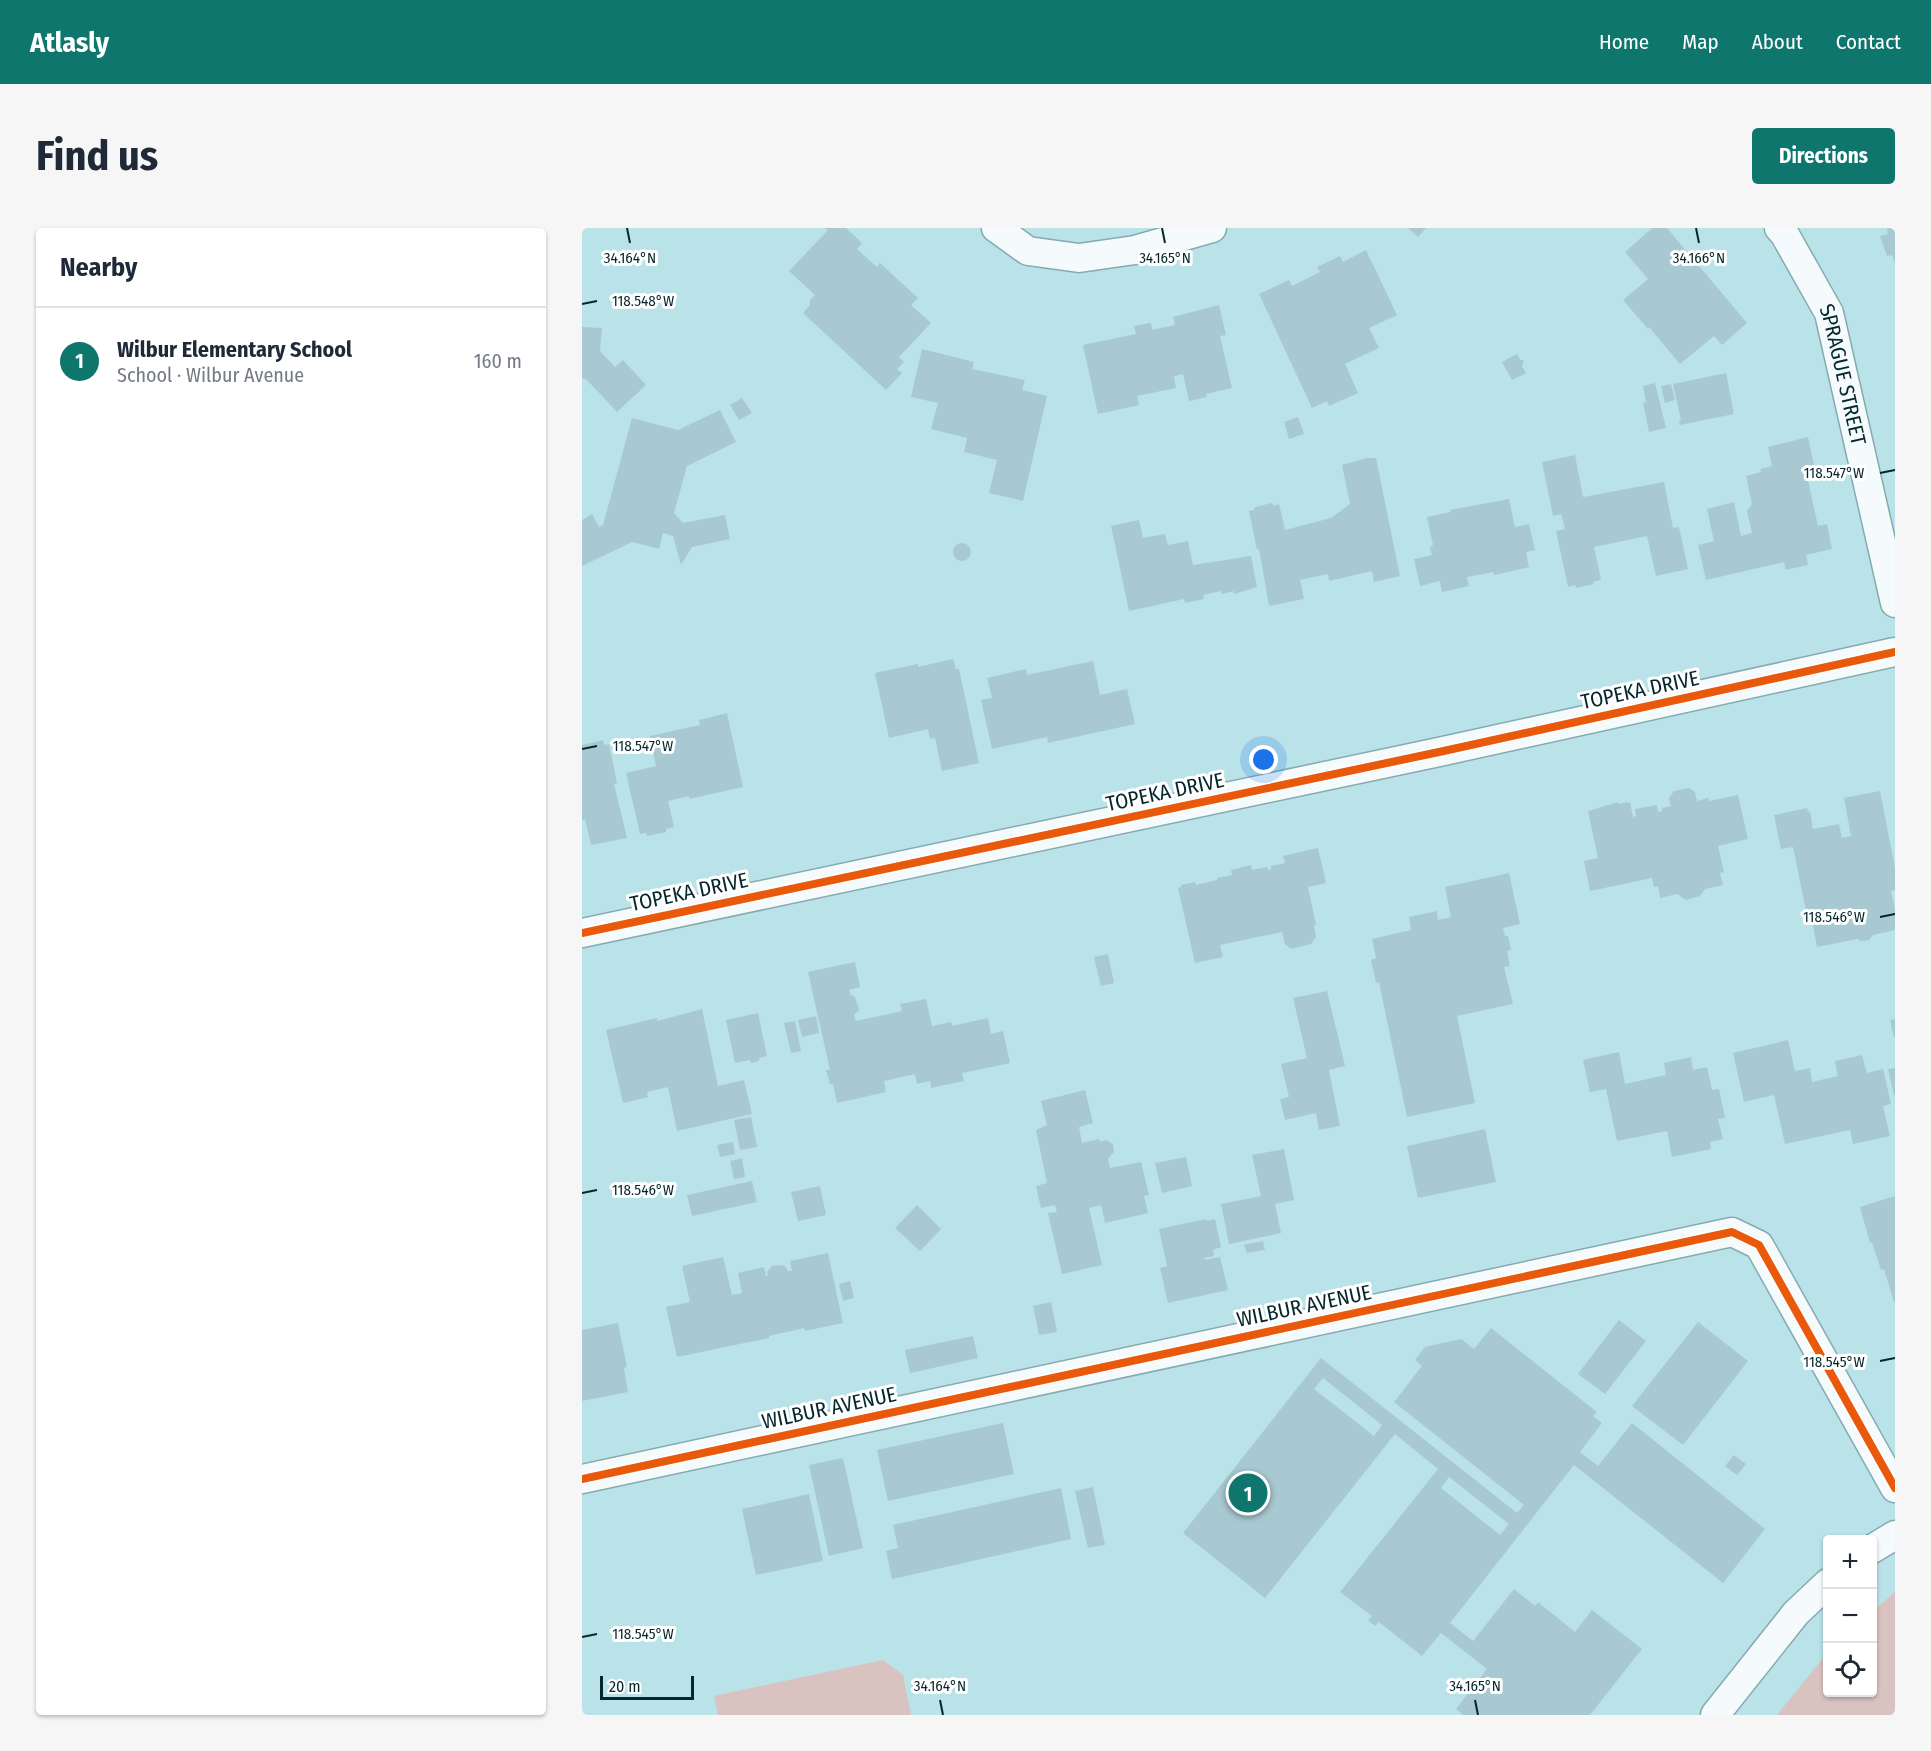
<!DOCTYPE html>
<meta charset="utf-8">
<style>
:root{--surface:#fff;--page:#f6f6f7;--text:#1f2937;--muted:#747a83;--line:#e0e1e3;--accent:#0f766e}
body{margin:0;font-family:"Fira Sans Condensed",sans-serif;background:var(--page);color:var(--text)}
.controls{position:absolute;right:18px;bottom:18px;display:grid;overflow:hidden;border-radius:6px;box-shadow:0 2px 4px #0004}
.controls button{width:54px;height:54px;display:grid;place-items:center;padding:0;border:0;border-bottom:2px solid var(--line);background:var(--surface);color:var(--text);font:30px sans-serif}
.scale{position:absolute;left:18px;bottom:15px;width:94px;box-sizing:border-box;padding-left:6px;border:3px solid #05262b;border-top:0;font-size:16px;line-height:21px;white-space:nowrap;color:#05262b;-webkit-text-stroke:4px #fff;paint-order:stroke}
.you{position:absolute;left:682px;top:532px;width:21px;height:21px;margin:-15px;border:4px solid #fff;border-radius:50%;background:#1a73e8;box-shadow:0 0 0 9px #1a73e833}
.badge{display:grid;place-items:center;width:39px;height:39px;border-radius:50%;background:var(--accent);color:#fff;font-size:20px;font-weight:700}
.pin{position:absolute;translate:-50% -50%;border:3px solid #fff;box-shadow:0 2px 6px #0006}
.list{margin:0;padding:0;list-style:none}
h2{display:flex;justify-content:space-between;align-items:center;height:78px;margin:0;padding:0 24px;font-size:26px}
h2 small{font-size:20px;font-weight:400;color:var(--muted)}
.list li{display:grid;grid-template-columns:39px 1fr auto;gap:18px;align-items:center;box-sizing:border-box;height:108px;padding:0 24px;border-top:2px solid var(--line)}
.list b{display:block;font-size:22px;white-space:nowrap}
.list p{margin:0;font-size:20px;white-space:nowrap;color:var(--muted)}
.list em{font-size:20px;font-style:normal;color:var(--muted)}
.icon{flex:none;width:33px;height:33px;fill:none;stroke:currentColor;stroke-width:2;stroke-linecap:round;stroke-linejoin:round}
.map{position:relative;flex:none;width:1313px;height:1487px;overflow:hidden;border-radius:6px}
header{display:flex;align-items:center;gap:36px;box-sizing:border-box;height:84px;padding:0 30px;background:var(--accent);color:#fff}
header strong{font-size:28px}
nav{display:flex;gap:33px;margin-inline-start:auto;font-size:21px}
.intro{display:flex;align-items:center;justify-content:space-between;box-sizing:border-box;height:144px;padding:0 36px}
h1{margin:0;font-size:42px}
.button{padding:15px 27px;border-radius:6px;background:var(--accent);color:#fff;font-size:21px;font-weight:700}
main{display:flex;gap:36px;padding:0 36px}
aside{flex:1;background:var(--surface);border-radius:6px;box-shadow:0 2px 4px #0004}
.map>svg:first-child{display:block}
.green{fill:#d9c3c0}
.building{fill:#a8c9d2;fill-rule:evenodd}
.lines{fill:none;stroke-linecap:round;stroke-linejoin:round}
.minor-casing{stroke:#85abb1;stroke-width:31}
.minor{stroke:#f5fbfc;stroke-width:28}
.cycleway-casing{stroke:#fff;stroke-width:11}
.cycleway{stroke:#e8590c;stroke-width:8}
.ticks{fill:none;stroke:#05262b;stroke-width:2}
.labels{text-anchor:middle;stroke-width:6;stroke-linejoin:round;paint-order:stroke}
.street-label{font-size:21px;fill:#05262b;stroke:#fff}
.ticks-label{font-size:15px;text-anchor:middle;fill:#05262b;stroke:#fff;stroke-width:6;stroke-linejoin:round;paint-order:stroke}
</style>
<header>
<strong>Atlasly</strong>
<nav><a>Home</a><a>Map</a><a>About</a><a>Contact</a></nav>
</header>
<div class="intro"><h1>Find us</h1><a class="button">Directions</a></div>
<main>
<aside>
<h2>Nearby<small></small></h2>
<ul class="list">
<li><span class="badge">1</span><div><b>Wilbur Elementary School</b><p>School · Wilbur Avenue</p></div><em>160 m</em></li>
</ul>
</aside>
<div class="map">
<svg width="1313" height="1487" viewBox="0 0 1313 1487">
<rect width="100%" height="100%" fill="#bae2e9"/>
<path class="green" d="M1313,1364V1487H1195L1245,1425L1246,1464H1290L1291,1383Z
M301,1432L321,1447L329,1487H136L132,1468Z"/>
<path class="building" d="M242,0H264L280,15L275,21L295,39L298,35L336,70L329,77L349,95L317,129L322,134L315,141L320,145L304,162L221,85L228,77V72L233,67L207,43L246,2Z
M826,0H844L836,9Z
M1070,0H1085L1165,95L1140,117L1132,108L1098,136L1067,99L1066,101L1041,72L1066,51L1043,24Z
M1305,0H1313V36L1310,27L1305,28L1298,8L1306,6Z
M784,22L815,87L787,100L797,120L763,136L776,165L747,178L745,173L730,180L677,66L707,52L710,58L738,44L735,39L758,28L761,34Z
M637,77L644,107L638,108L650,160L624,166L625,169L607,173L601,146L592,148L594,160L555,168L557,177L516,186L501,117L554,106L552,98L569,95L570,102L593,97L591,89Z
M0,99L20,100L18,123L33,139L41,132L64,157L35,184L4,151H0Z
M340,121L392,134L390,141L443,152L440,162L465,168L441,273L407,265L415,232L382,224L385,210L349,201L356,175L329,169Z
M935,126L938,132H942L940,138L944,145L930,152L920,134Z
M1144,145L1152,186L1098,197L1097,193L1099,192L1091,156Z
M1073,155L1084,200L1067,204L1061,175L1064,174L1061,158Z
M1089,156L1093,172L1083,175L1079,158Z
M160,170L170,185L157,192L148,177Z
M138,182L154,214L105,238L92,285L101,295L143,287L148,311L110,319L99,337L91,308L81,305L77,321L50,314L0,338V292L10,286L17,299L21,297L50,190L96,202Z
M716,189L722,206L707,211L702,194Z
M1226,209L1234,246L1225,248L1236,298L1245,296L1250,321L1224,327L1226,337L1204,342L1202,334L1124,352L1116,317L1132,313L1125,281L1152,274L1159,308L1170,305L1165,283L1170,276L1164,248L1179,244L1178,241L1190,238L1186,219Z
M993,227L1001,269L1082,254L1091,300L1097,299L1106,341L1074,348L1065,308L1012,319L1019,352L1011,354L1012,356L994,360L993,357L986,359L974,303L983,301L979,286L971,288L960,234Z
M785,230H794L818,348L792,354L790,343L747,353L746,346L718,352L722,371L687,378L677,321L675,322L667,283L672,282L673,279L690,275L692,278L697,276L703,302L749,290L768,276L760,237Z
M927,271L933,299L947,296L953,322L944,324L947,339L912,347L911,344L885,349L887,358L860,364L858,353L838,358L832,331L850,327L848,319L851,317L845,289L869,284L868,282Z
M557,292L561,310L583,306L586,317L606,313L611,337L669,328L675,359L652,366V363L640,366L639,363L621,367L622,371L603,375L602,371L547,383L529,298Z
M371 324a9 9 0 1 1 18 0a9 9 0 1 1-18 0Z
M371,431L374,441H377L397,535L360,543L353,510L348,511L346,501L307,510L293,445L336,436V439Z
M511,433L518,467L545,461L553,496L466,515L465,509L410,521L399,472L410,470L405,450L444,441L445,447Z
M145,485L161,559L107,571V568L86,573L92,599L84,601V604L65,608L64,605L58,606L44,545L74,538L68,508L118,497L117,492Z
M21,512L22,517L27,516L35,555L32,556L45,610L9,617L3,591L0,592V517Z
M1107,560L1113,564L1115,573L1126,570L1127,573L1156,567L1166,611L1136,618L1142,644L1138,645L1141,657L1123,661L1118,668L1104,672L1095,666L1078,670L1076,658L1072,659L1070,650L1008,663L1002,633L1016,630L1006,583L1036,574V576L1048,574L1051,589L1054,588L1053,581L1075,577L1076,584L1080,583V580L1089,578L1087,570L1092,563Z
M1298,563L1313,640V662L1309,663L1313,682V702L1291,707L1287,712L1279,713L1275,711L1235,719L1230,692L1226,693L1211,619L1199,621L1192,587L1225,580L1226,584L1228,583L1231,601L1257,596L1260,610L1269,608L1262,570Z
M736,620L744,655L726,659L734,697H732L734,709L729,716L709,721L703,716L700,704L638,717L641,729L613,735L596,660L599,659V657L613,654L614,657L635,652V650L650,647L649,642L669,637L670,642L685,639L686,642L689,641V638L703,635L701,628Z
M927,645L938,696L921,700L923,708H926L929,722L925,723L928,738L922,739L931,776L875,788L893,875L825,889L797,754L794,755L789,732L794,730L790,711L829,702L827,689L855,683L856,692L869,689L863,659Z
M526,726L532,755L519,758L512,729Z
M273,734L278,759L267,762L269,767L273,769L277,782L272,787L274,793L320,783L318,776L344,771L350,798L369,794L370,798L406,790L409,806L421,803L428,835L380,845L382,853L349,860L348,853L335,856L333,846L302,853L304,864L255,875L251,856H248L244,842H248L226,744Z
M745,763L763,838L747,842L758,898L737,902L734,885L703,892L698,871L707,869L699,836L725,830L711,770Z
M120,781L136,858L162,852L170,886L95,903L86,859L65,864L66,869L41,875L24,802L75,790V793Z
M176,785L185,828L177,830V833L169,835L168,832L153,835L144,792Z
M234,788L237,805L220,809L216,792Z
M1313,791V810H1312L1308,792Z
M213,793L219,823L209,825L202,795Z
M1206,812L1213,843L1228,840L1230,854L1256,848L1253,833L1280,827L1285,845L1301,841L1309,876L1301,878L1308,908L1271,916L1268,902L1203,916L1192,867L1162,874L1151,825Z
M1037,824L1043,856L1084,847L1082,835L1109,829L1111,842L1125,839L1130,862L1137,861L1143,890L1136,891L1141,911L1128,914L1129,921L1090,929L1085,903L1035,913L1024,861L1008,864L1001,832Z
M1313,840V867H1312L1306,841Z
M503,862L511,895L497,899L500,915L517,911L518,914L524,912L531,916L532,924L526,931L528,940L559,934L567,967L562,968L566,985L523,995L519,977L507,980L520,1037L480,1046L466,985L475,984L473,977L459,980L454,958L465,955L454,902L465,897L459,873Z
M169,889L175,919L158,922L152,892Z
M903,901L914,954L836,970L825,918Z
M151,914L153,926L138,929L135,917Z
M702,921L712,972L693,976L699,1005L647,1016L639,976L679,968L670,927Z
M604,929L610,958L580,965L573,935Z
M160,930L163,949L152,951L148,933Z
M170,953L175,974L110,988L105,967Z
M238,958L244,987L216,993L209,964Z
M1313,968V1074H1312L1302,1041L1299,1042L1290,1014L1288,1015L1278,979Z
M335,977L359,1001L338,1023L313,1000Z
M624,991V993L633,991L639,1019L631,1022L632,1028L622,1030L623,1032L638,1029L646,1062L586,1075L578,1040L585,1038L577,1001Z
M681,1013L683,1022L665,1025L662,1017Z
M246,1025L261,1095L223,1103L222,1100L187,1108V1110L95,1129L84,1079L108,1074L100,1038L141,1029L150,1067L160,1065L156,1045L182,1039L184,1048H186L185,1044L190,1038L197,1037L203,1038L206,1043H210L208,1033Z
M268,1053L272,1070L261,1073L257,1056Z
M469,1074L475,1104L457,1107L451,1078Z
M1037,1092L1064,1113L1023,1166L996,1146Z
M1116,1094L1166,1133L1101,1217L1050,1178Z
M36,1095L45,1139L42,1140L46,1164L0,1173V1102Z
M909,1100L1015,1184L1011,1188L1020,1195L998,1224L1016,1238L1050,1195L1183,1301L1141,1355L992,1237L868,1395L891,1413L932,1361L953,1378L956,1374L993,1404L1010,1382L1060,1421L1008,1487H881L874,1481L905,1441L859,1405L840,1428L797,1394L793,1398L786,1392L790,1388L758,1364L856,1241L813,1206L683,1370L601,1305L739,1130L935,1285L942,1277L812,1174L840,1138L833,1132L843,1119L879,1111L892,1121ZM741,1150L800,1197L792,1208L732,1161ZM867,1249L927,1296L918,1307L859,1260Z
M391,1108L396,1130L328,1145L323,1122Z
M421,1195L432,1246L306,1273L295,1222Z
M1152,1227L1164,1236L1155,1247L1143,1238Z
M261,1230L281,1320L247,1328L227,1237Z
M511,1259L523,1317L506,1320L493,1263Z
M479,1260L489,1311L310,1351L304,1323L316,1320L311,1297Z
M227,1266L241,1333L174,1347L160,1281Z"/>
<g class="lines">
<defs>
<g id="minor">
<path d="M414,0L446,23L497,30L553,22L630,0"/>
<path id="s1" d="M1197,0L1203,7L1247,85L1313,375"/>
<path d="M0,705L857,524L1313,424"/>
<path d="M0,1251L1150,1004L1177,1017L1313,1260"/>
<path d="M1290,1321L1313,1307"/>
<path d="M1133,1487L1214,1385L1246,1355"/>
</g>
</defs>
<use href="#minor" class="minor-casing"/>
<use href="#minor" class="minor"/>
<defs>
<path id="cycleway" d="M0,705L857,524L1313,424
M0,1251L1150,1004L1177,1017L1313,1260"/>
</defs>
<use href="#cycleway" class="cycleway-casing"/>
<use href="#cycleway" class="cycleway"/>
</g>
<path class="ticks" d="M45,0L48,15M580,0L583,15M1114,0L1117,15M0,76L15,73M1298,245L1313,242M0,521L15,518M1298,689L1313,686M0,965L15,962M1298,1133L1313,1130M0,1409L15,1406M358,1472L361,1487M893,1472L896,1487"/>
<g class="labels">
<g class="street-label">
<text dy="7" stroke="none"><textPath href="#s1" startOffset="162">SPRAGUE STREET</textPath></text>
<text transform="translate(1058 462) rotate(-12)" y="7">TOPEKA DRIVE</text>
<text transform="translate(583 564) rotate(-12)" y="7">TOPEKA DRIVE</text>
<text transform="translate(107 664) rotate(-12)" y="7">TOPEKA DRIVE</text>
<text transform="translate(722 1078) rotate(-12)" y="7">WILBUR AVENUE</text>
<text transform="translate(247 1180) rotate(-12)" y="7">WILBUR AVENUE</text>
</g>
</g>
<g class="ticks-label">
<text x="48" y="35">34.164°N</text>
<text x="583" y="35">34.165°N</text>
<text x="1117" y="35">34.166°N</text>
<text x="61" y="78">118.548°W</text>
<text x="1252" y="250">118.547°W</text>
<text x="61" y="523">118.547°W</text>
<text x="1252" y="694">118.546°W</text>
<text x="61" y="967">118.546°W</text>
<text x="1252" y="1139">118.545°W</text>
<text x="61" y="1411">118.545°W</text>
<text x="358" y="1463">34.164°N</text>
<text x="893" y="1463">34.165°N</text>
</g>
</svg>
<div class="controls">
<button>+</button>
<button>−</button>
<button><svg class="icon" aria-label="locate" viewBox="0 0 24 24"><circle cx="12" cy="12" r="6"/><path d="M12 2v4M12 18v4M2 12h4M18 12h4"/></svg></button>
</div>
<div class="scale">20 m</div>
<div class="you"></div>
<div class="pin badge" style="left:666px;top:1265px">1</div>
</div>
</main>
